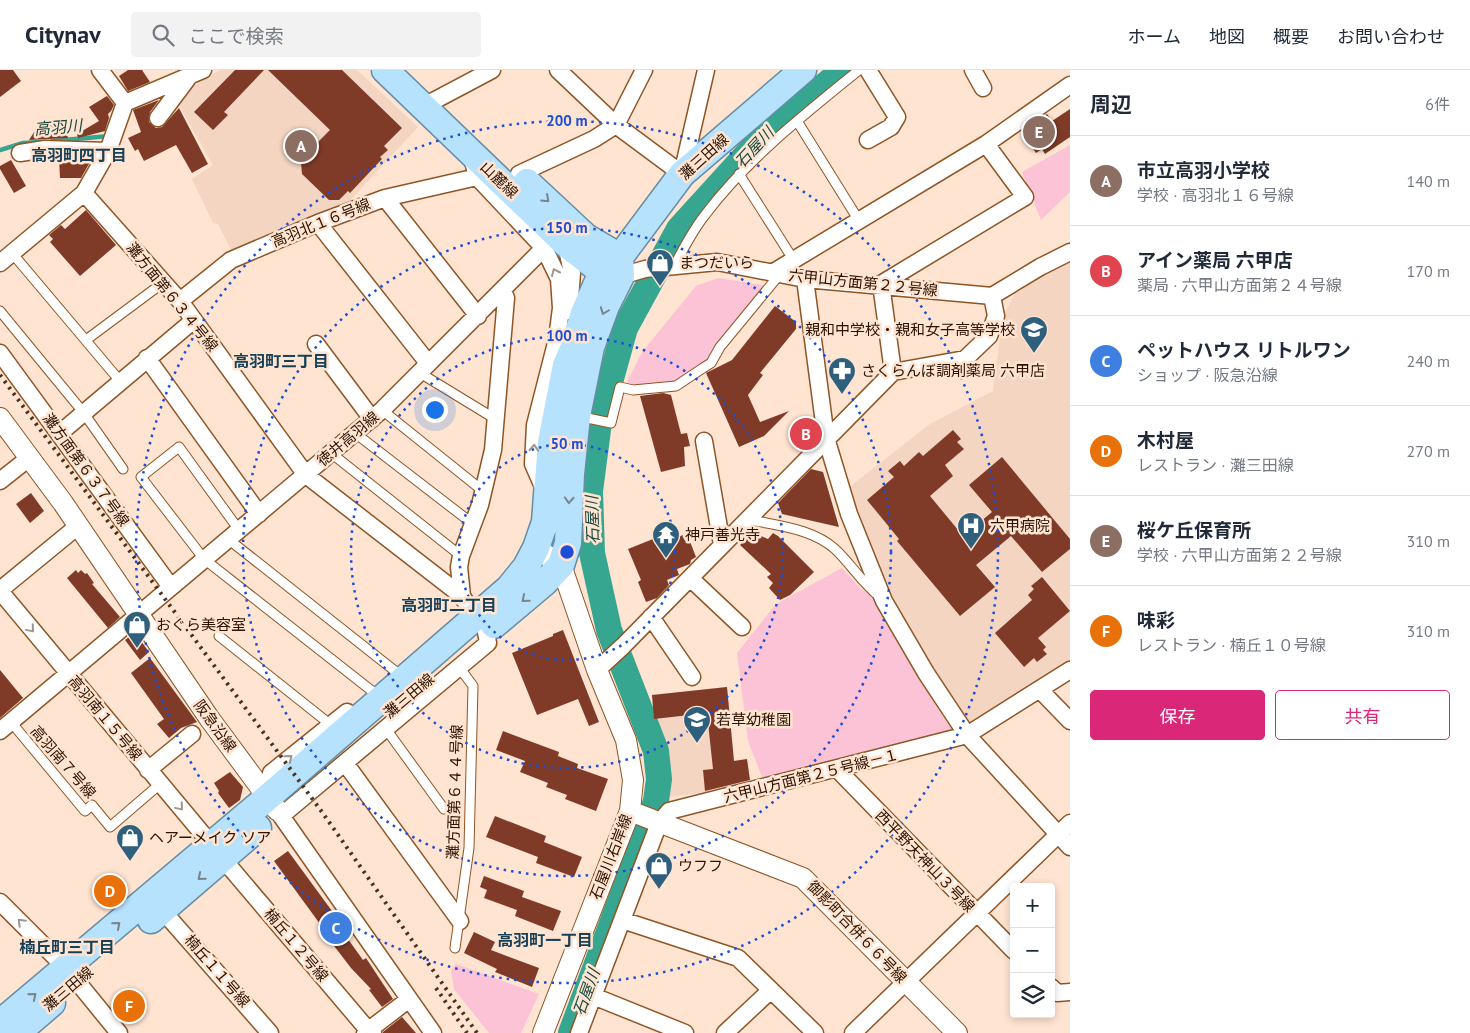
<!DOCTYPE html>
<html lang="ja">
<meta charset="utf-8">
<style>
:root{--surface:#fff;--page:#f2f2f3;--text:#1f2937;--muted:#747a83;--line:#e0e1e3;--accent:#db2777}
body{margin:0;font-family:"PT Sans","Noto Sans JP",sans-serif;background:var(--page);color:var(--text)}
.controls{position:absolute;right:15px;bottom:15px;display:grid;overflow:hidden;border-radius:5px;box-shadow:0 2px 8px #0003}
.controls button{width:45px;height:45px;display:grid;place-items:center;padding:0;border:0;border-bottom:1px solid var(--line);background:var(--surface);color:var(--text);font:25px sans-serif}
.you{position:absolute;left:434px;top:339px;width:18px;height:18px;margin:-12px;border:4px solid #fff;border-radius:50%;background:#1a73e8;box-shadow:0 0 0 8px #1a73e833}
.badge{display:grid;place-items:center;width:32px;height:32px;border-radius:50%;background:var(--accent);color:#fff;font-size:16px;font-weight:700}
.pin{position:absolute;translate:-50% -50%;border:2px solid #fff;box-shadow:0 1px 5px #0006}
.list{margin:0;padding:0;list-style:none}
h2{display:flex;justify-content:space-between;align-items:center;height:65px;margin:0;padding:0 20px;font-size:21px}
h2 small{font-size:16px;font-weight:400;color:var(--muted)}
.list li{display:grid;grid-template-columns:32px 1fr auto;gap:15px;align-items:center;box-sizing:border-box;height:90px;padding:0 20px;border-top:1px solid var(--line)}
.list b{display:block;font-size:19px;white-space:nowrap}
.list p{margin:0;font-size:16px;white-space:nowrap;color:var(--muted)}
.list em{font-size:16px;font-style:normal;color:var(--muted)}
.actions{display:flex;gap:10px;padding:15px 20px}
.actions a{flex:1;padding:11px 0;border:1px solid var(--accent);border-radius:5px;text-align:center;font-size:18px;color:var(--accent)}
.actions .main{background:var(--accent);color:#fff}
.icon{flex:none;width:28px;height:28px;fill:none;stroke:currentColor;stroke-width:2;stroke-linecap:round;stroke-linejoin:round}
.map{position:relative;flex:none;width:1070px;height:963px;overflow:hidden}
header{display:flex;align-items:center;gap:30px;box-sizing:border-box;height:70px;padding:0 25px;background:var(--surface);border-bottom:1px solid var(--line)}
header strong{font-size:24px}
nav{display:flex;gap:28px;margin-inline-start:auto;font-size:18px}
.search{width:350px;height:45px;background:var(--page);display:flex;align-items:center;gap:12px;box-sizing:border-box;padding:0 18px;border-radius:5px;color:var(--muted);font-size:19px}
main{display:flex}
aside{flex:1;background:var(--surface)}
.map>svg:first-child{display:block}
.built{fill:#f3d5c1}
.green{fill:#fbc3d5}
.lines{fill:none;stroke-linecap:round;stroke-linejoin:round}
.stream{stroke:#37a690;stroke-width:4.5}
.river{stroke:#37a690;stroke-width:26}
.building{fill:#7f3b28}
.service-casing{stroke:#8f5525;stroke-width:11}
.minor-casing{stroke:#8f5525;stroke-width:19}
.tertiary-casing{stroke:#8f5525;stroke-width:22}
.primary-casing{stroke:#678da4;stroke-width:29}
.service{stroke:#fff;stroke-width:9}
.minor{stroke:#fff;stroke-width:16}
.tertiary{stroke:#fff;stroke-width:20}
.primary{stroke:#b7e2fd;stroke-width:26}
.rail{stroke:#4a3220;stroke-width:4;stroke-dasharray:2.5 5;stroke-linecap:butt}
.oneway{stroke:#78858c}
.oneway2{stroke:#a0958d}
.ring{fill:none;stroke:#1d4ed8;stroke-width:2.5;stroke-dasharray:2.5 5}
.labels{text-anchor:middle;stroke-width:5;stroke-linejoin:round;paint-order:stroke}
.street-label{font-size:15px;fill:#2b1301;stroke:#ffe4d1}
.poi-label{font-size:15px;fill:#2b1301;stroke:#ffe4d1;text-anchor:start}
.water-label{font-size:16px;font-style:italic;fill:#19483e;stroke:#ffe4d1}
.neighbourhood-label{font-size:16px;font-weight:bold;fill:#184057;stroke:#ffe4d1}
.centre{fill:#1d4ed8;stroke:#ffe4d1;stroke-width:2.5}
.ring-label{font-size:15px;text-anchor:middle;font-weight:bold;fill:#1d4ed8;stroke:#ffe4d1;stroke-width:5;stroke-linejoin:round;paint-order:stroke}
</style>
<header>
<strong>Citynav</strong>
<div class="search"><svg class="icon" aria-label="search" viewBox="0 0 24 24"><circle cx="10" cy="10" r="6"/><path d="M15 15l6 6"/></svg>ここで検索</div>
<nav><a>ホーム</a><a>地図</a><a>概要</a><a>お問い合わせ</a></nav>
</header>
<main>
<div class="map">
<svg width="1070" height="963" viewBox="0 0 1070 963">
<rect width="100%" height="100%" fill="#ffe4d1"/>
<path class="built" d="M220,0H357L418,57L346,135L232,182L218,154L213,153L192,109L213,95L179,35L178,25Z
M1070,192V592L968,656L891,535L885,510L848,418L930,354L993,321L1003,246L1018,218Z
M727,617L734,690L747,689L750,712L705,722L663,728L667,701L665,683L653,650L652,625Z"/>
<path class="green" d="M1070,75V122L1041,150L1022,102Z
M719,208L767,216L710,288L674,314L634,319L627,312L642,282L696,216Z
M842,498L860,518L875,528L936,636L954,663L764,712L748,671L737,583L776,534Z
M456,894L539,924L521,963H489L454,919L451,900Z"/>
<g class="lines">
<path class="stream" d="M52,71L109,66
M0,80L23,73L41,72"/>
<path class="river" d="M571,963L645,765L656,731L659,709L656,681L609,560L592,483L590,421L599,352L625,258L679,159L770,59L844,0"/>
</g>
<path class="building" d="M0,0H13L21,11L0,27Z
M128,0H142L150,12L128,21L119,6Z
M235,0H264L224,42L228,45L213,60L194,42Z
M268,0H342L402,58L384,76L388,80L380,87L382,89L350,123L348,121L339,130H329L302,104L301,92L308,86L306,84L330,60Z
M107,26L114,35L111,41L108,44L109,48L105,61L78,68L77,64L99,51L89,37Z
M159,30L150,42L149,52L156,58L162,57L179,38L208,94L192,103L176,75L144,91L138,79L135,81L128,68L141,62L133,40Z
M1070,39V67L1045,84L1042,79L1036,83L1021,62L1047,44L1052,51Z
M64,48L68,68L29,70L36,59Z
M59,89L90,90V92L81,108H60Z
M11,90L26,116L14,123L0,99V96Z
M86,140L116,175L80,206L50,172L53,169L49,165L61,155L65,159Z
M775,236L796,252V259L760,303L763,305L748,325L760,352L789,341L764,366L739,377L706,303L732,290Z
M663,323L671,325L681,364L687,363L690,376L684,377L685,396L661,402L640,326Z
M953,360L961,369L957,372L964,379L945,395L953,406L930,426L963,466L992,442L969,415L1002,387L1070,469V479L1042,502L1011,466L976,495L995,517L960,546L897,471L899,469L867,430L894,407L888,401L900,391L904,396L919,382L923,386Z
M811,399L823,402L839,457L782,444L778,433Z
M31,423L44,441L30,453L16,434Z
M752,462L768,469L773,463L778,466L814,502L790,525L780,530L769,518L773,513L767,507L771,504L740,475Z
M683,465L685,471L689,469L696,487L691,490L690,494L677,499L679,505L667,510L669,515L657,528L646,532L638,512L641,510L628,479L658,467L661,474Z
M76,500L78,503L81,500L85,504L87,503L94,513L92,514L120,547L108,558L67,508Z
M1042,507L1070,541L1038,568L1046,577L1043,580L1047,584L1037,592L1034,588L1024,597L995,563L1032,530L1028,525L1034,519L1031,516Z
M563,560L599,652L589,656L578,629L537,645L512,583L553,566V564Z
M135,563L149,582L140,590L125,570Z
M150,588L197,652L181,658L169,668L157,654L164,649L131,603Z
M0,600L23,628L0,648Z
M727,617L734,691L747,689L750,710L705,721L703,700L713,699L707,643L654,649L652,625Z
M503,661L559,682L558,686L578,694L577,698L608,709L596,741L565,729L567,725L546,717L548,713L520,702L525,691L496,680Z
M230,702L243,717L240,730L229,738L218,723L219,721L214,713Z
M495,746L546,766L544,772L582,787L574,807L536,793L538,787L486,767Z
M288,781L332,841L330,842L347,864L345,865L363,890L366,888L393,929L382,937L369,920L371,919L351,898L318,855L320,854L274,791Z
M484,806L524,821L522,827L561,841L553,861L515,846L517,840L484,828L487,820L480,817Z
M474,862L495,872L491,880L539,898L532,917L495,902L497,899L464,883Z
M402,947L416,963H383V962Z"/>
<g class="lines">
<defs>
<path id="service" d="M797,51L858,149
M739,104L793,189
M12,183L120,311
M673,198C683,180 692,161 705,145C747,89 805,44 859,0
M0,241L83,342L123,399
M86,270L164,212
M420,303L497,350
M382,340L483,421
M578,346L611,353L620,317L633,320L676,316L703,298L711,293L720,277L780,204
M355,363L473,454
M331,383L461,486
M747,449C777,456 812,458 835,479C851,494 862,513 880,527
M239,460L179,377L141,407L204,489L372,621
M228,469L395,601
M219,566L331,655
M11,652L85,741L92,735L110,757L160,714
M386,659L444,739
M455,878L469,778L473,616L459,597"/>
<path id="minor" d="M100,0L125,33
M558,0L616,55L682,104L706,0
M868,0L897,47L891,57L868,70
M973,0L983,18
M424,36L492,0
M158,48L188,8
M20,83L45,79L108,81
M472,87L477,107L544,178L559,209L561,238L557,269L535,355L533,394L544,419
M519,104L594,69L616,55L644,0
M84,123L180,231L306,405L462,526
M385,128L478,246
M318,153L428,293
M566,174L572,203L569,241
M0,193L84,123L108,81L125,33L203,0
M772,203L986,74L1070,15
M621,206L645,199L717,192L805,209L992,226L1040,197L1070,182
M805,209L826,368L849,444L884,531L926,603L967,665L1070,777
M180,231L231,190L318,153L385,128L477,107
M316,274L372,349
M0,283L171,517
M147,288L259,444
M893,302L881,214L1025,127L986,74
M60,363L194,250
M704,371L722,475
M0,411L29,388
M690,508L742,557
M0,520L78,456
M0,521L211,774
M465,531L462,526L459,497L461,486L480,435L493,380L506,228L503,221
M651,547L692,607
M597,600L623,576L893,302L965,289L989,266L996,246L992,226
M1040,620L1070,651
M0,661L382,340L544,178
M345,693L460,851
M148,700L192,664
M838,700L1014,881
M267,728L271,703L347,642
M277,740L433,963
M281,746L488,573L486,562
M223,789L368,960L373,963
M0,832L66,898L119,963
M162,840L270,963
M622,850L738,888L815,963
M1051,917L1057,923L1070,922
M593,926L685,963
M365,963L408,930
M579,963L659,753L669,741L967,665L1070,600
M725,963L771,920
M853,963L1070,753"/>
<path id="tertiary" d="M0,348L63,433L209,648L277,740
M536,478L561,495L597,600L626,670L633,710L630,741L543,963
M630,741L803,808L957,963"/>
<path id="primary" d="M385,0L566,174L602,202L618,205
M527,112L586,167L620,187
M494,555L544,513L561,495L568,473L571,404L577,346L591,277L606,236L621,206L620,187
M151,850L258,758
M0,953L267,728L509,518L526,497L536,478L545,452L551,372L566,295L574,277L584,243L602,202L620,187L682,104L803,0
M17,963L52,933"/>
</defs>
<use href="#service" class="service-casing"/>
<use href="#minor" class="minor-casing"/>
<use href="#tertiary" class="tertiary-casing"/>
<use href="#primary" class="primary-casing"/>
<use href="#service" class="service"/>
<use href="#minor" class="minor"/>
<use href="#tertiary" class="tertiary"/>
<use href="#primary" class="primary"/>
<path class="rail" d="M0,305L322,742L477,963
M436,918L467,963"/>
</g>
<defs><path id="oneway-chevron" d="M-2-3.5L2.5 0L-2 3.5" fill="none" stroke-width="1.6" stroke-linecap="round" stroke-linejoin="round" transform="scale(1.25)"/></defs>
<g class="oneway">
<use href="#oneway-chevron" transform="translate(546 129) rotate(43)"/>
<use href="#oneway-chevron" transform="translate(604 241) rotate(111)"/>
<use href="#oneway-chevron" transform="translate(569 430) rotate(93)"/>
<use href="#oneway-chevron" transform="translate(525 529) rotate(140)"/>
<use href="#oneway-chevron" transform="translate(201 807) rotate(140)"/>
<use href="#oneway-chevron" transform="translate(117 855) rotate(-41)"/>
<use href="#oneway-chevron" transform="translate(33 926) rotate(-40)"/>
</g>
<g class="oneway2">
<use href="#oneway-chevron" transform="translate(555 202) rotate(-114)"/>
<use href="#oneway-chevron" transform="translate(534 378) rotate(-87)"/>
<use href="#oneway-chevron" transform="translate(31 559) rotate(50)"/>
<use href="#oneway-chevron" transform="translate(289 688) rotate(-39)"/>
<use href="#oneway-chevron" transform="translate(180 737) rotate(50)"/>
<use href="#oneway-chevron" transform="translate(21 852) rotate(-135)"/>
</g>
<g class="ring">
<circle cx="567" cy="482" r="108"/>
<circle cx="567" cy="482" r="216"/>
<circle cx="567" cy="482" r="324"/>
<circle cx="567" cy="482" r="431"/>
</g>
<defs>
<symbol id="shop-pin" viewBox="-11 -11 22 30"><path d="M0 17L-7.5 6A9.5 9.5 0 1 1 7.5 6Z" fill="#2e607e" stroke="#ffe4d1"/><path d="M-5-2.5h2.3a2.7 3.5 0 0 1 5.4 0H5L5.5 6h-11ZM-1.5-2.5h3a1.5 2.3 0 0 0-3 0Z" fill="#fff"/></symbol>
<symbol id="school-pin" viewBox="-11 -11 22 30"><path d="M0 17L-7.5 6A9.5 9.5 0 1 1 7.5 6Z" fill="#2e607e" stroke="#ffe4d1"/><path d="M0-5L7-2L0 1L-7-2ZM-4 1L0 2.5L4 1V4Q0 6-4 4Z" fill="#fff"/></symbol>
<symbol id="pharmacy-pin" viewBox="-11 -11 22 30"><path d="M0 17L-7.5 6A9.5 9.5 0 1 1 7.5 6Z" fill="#2e607e" stroke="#ffe4d1"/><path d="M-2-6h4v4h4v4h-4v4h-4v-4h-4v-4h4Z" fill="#fff"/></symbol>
<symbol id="hospital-pin" viewBox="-11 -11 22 30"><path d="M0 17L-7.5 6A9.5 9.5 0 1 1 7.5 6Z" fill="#2e607e" stroke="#ffe4d1"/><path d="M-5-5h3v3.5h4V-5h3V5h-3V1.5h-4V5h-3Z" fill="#fff"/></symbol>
<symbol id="temple-pin" viewBox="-11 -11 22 30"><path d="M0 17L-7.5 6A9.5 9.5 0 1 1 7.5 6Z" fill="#2e607e" stroke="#ffe4d1"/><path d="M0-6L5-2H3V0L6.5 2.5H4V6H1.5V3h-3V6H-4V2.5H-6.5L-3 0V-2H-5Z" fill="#fff"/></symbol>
</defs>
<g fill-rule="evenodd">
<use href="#shop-pin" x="644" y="177" width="32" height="43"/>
<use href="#school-pin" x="1018" y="244" width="32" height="43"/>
<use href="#pharmacy-pin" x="826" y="285" width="32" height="43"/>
<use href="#hospital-pin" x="955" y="440" width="32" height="43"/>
<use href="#temple-pin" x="650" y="449" width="32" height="43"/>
<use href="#shop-pin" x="121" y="539" width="32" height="43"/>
<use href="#school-pin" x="681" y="634" width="32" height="43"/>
<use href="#shop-pin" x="114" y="752" width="32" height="43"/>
<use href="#shop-pin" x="643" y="780" width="32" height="43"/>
</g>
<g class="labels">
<g class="street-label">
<text transform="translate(704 87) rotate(-42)" y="5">灘三田線</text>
<text transform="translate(499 110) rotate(44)" y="5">山麓線</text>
<text transform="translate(321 153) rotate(-22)" y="5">高羽北１６号線</text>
<text transform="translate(863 213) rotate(6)" y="5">六甲山方面第２２号線</text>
<text transform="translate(172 227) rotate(51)" y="5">灘方面第６３４号線</text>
<text transform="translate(348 369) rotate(-40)" y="5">徳井高羽線</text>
<text transform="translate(86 400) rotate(54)" y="5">灘方面第６３７号線</text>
<text transform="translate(409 626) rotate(-40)" y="5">灘三田線</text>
<text transform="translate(105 648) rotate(50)" y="5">高羽南１５号線</text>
<text transform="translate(215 656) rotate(54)" y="5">阪急沿線</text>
<text transform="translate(63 692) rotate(49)" y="5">高羽南７号線</text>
<text transform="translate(811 706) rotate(-14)" y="5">六甲山方面第２５号線－１</text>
<text transform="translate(455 722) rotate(-88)" y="5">灘方面第６４４号線</text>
<text transform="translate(611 787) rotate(-69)" y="5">石屋川右岸線</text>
<text transform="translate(925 791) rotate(46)" y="5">西平野天神山３号線</text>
<text transform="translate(857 862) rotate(46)" y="5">御影町合併６６号線</text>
<text transform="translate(296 875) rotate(50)" y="5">楠丘１２号線</text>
<text transform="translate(217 901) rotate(49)" y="5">楠丘１１号線</text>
<text transform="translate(68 919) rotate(-40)" y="5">灘三田線</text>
</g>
<g class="poi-label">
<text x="679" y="198">まつだいら</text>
<text x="1015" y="265" text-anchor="end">親和中学校・親和女子高等学校</text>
<text x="861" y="306">さくらんぼ調剤薬局 六甲店</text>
<text x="990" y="461">六甲病院</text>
<text x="685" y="470">神戸善光寺</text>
<text x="156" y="560">おぐら美容室</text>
<text x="716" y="655">若草幼稚園</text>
<text x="149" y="773">ヘアーメイク ソア</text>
<text x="678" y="801">ウフフ</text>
</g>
<g class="water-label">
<text transform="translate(58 57) rotate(-5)" y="6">高羽川</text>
<text transform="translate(754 77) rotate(-47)" y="6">石屋川</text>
<text transform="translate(592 450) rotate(-92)" y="6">石屋川</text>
<text transform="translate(586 922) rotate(-70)" y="6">石屋川</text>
</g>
<g class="neighbourhood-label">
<text x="79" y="91">高羽町四丁目</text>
<text x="281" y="297">高羽町三丁目</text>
<text x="449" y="541">高羽町二丁目</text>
<text x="545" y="876">高羽町一丁目</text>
<text x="67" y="883">楠丘町三丁目</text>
</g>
</g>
<circle cx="567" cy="482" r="8" class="centre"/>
<g class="ring-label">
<text x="567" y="56">200 m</text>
<text x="567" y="163">150 m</text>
<text x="567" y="271">100 m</text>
<text x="567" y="379">50 m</text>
</g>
</svg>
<div class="controls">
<button>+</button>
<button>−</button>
<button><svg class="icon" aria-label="layers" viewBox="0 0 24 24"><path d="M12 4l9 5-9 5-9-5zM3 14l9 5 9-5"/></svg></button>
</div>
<div class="you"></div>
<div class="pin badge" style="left:301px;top:76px;background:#8d6e63">A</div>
<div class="pin badge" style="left:806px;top:364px;background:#e0444e">B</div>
<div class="pin badge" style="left:336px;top:858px;background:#3f7fe0">C</div>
<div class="pin badge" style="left:110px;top:821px;background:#e8710a">D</div>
<div class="pin badge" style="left:1039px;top:62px;background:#8d6e63">E</div>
<div class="pin badge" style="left:129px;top:936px;background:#e8710a">F</div>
</div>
<aside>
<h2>周辺<small>6件</small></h2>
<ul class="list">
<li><span class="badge" style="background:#8d6e63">A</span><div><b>市立高羽小学校</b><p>学校 · 高羽北１６号線</p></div><em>140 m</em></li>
<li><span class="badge" style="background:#e0444e">B</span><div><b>アイン薬局 六甲店</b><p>薬局 · 六甲山方面第２４号線</p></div><em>170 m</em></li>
<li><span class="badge" style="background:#3f7fe0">C</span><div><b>ペットハウス リトルワン</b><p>ショップ · 阪急沿線</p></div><em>240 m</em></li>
<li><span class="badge" style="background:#e8710a">D</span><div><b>木村屋</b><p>レストラン · 灘三田線</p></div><em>270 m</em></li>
<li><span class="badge" style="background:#8d6e63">E</span><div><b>桜ケ丘保育所</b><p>学校 · 六甲山方面第２２号線</p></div><em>310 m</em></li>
<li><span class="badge" style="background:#e8710a">F</span><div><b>味彩</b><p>レストラン · 楠丘１０号線</p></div><em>310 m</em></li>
</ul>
<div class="actions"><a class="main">保存</a><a>共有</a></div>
</aside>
</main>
